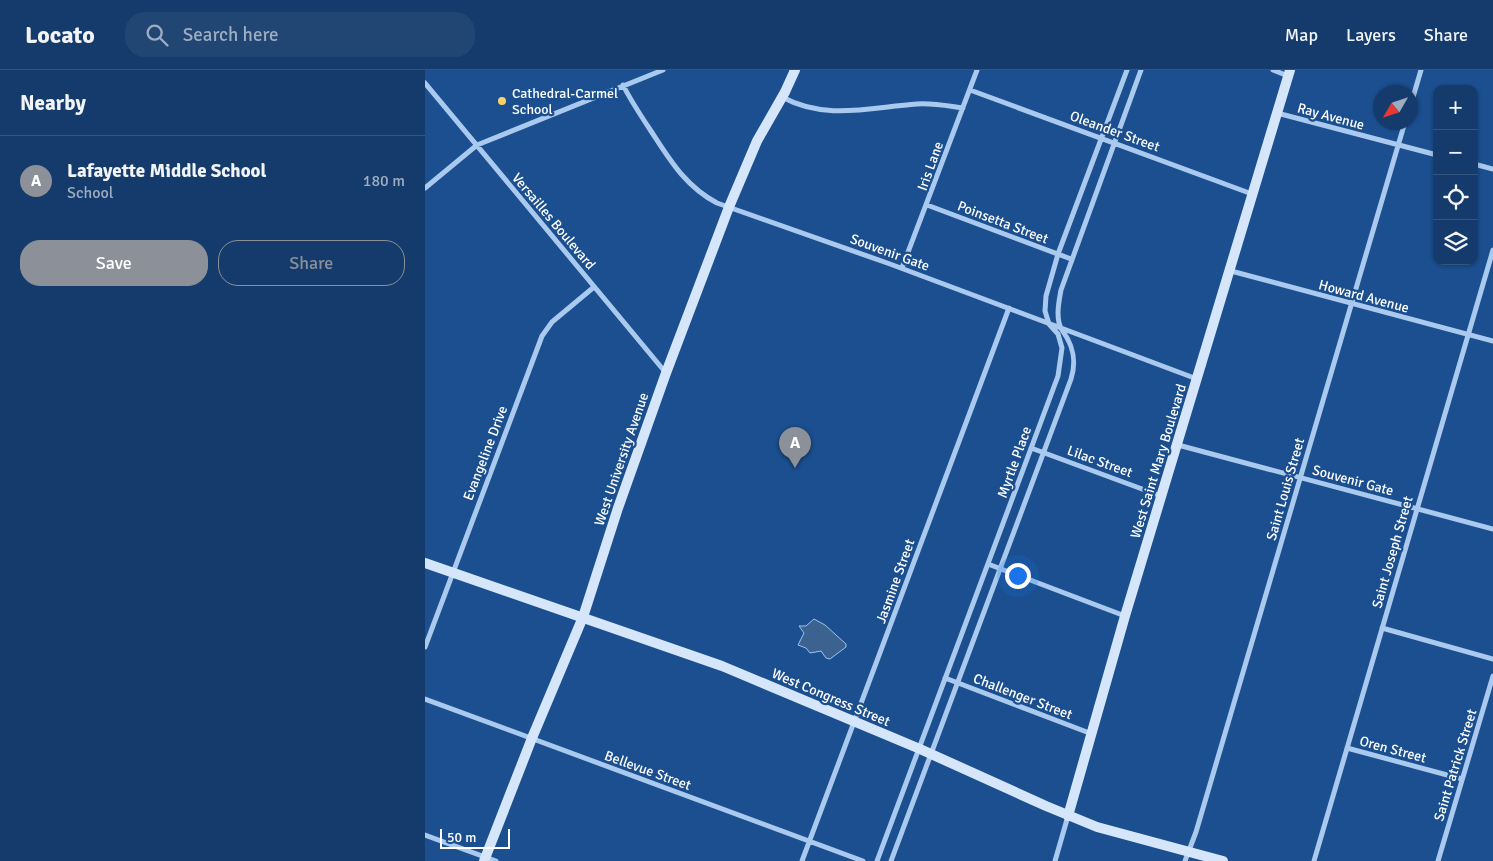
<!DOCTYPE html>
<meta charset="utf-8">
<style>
:root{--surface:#143b6b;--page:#214673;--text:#f1f3f6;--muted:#9dadc1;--line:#33557e;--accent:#8c9099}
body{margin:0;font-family:Signika,sans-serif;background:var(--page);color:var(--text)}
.controls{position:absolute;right:15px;top:15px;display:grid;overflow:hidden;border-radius:10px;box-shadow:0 1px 4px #0004}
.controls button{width:45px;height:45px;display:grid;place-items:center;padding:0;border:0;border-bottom:1px solid var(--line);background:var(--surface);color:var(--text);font:25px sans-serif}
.compass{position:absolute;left:948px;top:15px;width:45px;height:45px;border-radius:50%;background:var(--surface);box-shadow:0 1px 4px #0004;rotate:231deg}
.scale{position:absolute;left:15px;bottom:12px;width:70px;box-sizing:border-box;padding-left:5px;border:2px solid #fff;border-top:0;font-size:14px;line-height:18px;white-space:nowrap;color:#fff;-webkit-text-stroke:4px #1b4f8f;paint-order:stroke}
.you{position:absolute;left:592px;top:505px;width:18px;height:18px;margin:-12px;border:4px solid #fff;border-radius:50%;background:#1a73e8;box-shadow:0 0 0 8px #1a73e833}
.badge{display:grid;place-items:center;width:32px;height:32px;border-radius:50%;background:var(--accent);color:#fff;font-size:16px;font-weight:700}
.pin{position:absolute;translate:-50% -41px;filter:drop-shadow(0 1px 2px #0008)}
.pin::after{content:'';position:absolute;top:26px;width:18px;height:15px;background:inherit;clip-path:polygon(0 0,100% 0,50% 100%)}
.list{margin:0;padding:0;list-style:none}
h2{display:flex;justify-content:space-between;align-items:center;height:65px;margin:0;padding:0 20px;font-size:21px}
h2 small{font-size:16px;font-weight:400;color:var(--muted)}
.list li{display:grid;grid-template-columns:32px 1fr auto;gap:15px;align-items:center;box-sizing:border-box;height:90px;padding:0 20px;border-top:1px solid var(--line)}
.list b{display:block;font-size:19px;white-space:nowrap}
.list p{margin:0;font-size:16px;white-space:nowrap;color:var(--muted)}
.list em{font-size:16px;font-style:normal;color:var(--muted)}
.actions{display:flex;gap:10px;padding:15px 20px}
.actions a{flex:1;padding:11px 0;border:1px solid var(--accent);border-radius:20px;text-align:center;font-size:18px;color:var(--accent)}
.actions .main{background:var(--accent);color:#fff}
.icon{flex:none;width:28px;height:28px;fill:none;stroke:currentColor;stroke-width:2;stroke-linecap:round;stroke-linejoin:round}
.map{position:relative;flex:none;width:1068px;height:791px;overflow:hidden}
header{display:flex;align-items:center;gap:30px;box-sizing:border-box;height:70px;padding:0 25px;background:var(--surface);border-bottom:1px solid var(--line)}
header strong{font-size:24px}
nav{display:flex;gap:28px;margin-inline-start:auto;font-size:18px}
.search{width:350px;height:45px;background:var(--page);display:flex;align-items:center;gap:12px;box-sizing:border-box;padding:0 18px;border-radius:20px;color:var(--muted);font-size:19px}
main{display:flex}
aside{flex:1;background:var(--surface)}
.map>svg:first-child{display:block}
.water{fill:#3c6290;stroke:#9cc4f0}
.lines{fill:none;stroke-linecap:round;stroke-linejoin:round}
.street{stroke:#a9c9ee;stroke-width:5}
.secondary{stroke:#d6e6fa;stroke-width:10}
.poi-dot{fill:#ffd166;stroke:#1b4f8f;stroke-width:2}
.labels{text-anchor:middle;stroke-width:4.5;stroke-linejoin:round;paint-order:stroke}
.poi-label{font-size:14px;fill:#fff;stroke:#1b4f8f;text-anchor:start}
.street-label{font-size:14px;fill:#fff;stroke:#1b4f8f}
</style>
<header>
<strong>Locato</strong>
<div class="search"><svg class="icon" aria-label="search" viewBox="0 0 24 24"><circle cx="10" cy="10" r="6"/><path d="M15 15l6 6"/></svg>Search here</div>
<nav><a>Map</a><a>Layers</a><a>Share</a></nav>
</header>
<main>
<aside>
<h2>Nearby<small></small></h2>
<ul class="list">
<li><span class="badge">A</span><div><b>Lafayette Middle School</b><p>School</p></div><em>180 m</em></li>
</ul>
<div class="actions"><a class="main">Save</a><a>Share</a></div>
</aside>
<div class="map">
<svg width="1068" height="791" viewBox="0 0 1068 791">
<rect width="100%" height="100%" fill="#1b4f8f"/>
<path class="water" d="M389,549L400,555L421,574V577L405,589L401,588L396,581L385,583L381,578L373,575L379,563L374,556H381Z"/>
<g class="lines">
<path class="street" d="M848,0L863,6
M0,13L241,303
M198,15C206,31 216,46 226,61C245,90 260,116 292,133L465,194L772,309
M545,20L827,124
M357,27C401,51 446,37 492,34C508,33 523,36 538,38
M986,34L996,0
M852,43L1012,85
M1049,94L1068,99
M0,118L52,75L238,0
M502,135L646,189
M477,198L552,0
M806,201L1068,271
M753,375L1068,459
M606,378L736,426
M563,494L700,546
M957,558L1068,589
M0,577L117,266L127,252L169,217
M520,608L667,664
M0,629L438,791
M922,678L1037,709
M0,765L71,791
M377,791L584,238
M452,791L633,306L637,278L633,264L624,254L620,241L621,226L633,184L702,0
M466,791L646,309C652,290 648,275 637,260C630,249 634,231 636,220L716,0
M630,791L643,746
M760,791L771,762L980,52
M889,791L1068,180
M1013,791L1068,606"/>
<path class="secondary" d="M0,493L297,596L495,679L621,736L672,757L798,791
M643,746L700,546L865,0
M59,791L107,668L158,547L193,438L241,303L304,137L332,71L360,22L370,0"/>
</g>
<circle class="poi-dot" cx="77" cy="31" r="5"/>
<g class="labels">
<g class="poi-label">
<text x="87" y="28">Cathedral-Carmel<tspan x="87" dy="16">School</tspan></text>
</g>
<g class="street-label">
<text transform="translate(906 46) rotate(15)" y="5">Ray Avenue</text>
<text transform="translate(690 61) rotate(20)" y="5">Oleander Street</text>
<text transform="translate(505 96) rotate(-70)" y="5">Iris Lane</text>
<text transform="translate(129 151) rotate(50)" y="5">Versailles Boulevard</text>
<text transform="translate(578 152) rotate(21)" y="5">Poinsetta Street</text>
<text transform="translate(465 182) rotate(20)" y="5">Souvenir Gate</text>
<text transform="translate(939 226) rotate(15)" y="5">Howard Avenue</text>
<text transform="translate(60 383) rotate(-69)" y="5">Evangeline Drive</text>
<text transform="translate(196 389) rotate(-71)" y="5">West University Avenue</text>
<text transform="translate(675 391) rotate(20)" y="5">Lilac Street</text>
<text transform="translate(733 391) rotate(-73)" y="5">West Saint Mary Boulevard</text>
<text transform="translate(589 392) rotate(-70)" y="5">Myrtle Place</text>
<text transform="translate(928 410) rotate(15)" y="5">Souvenir Gate</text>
<text transform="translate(860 419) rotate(-74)" y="5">Saint Louis Street</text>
<text transform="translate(967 482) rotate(-74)" y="5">Saint Joseph Street</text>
<text transform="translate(470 511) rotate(-70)" y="5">Jasmine Street</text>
<text transform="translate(598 626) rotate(21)" y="5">Challenger Street</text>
<text transform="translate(406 627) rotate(23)" y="5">West Congress Street</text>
<text transform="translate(968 679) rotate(15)" y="5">Oren Street</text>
<text transform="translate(1030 695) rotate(-73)" y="5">Saint Patrick Street</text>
<text transform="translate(223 700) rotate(20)" y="5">Bellevue Street</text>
</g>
</g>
</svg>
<div class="controls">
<button>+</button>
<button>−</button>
<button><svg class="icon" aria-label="locate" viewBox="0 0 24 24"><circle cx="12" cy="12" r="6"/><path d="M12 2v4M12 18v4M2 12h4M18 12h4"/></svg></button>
<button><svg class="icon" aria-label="layers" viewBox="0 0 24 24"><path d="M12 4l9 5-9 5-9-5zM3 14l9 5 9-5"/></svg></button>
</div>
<svg class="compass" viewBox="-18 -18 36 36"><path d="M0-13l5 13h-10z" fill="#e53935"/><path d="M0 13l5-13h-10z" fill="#9dadc1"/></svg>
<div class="scale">50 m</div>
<div class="you"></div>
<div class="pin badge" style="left:370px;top:398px">A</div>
</div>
</main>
